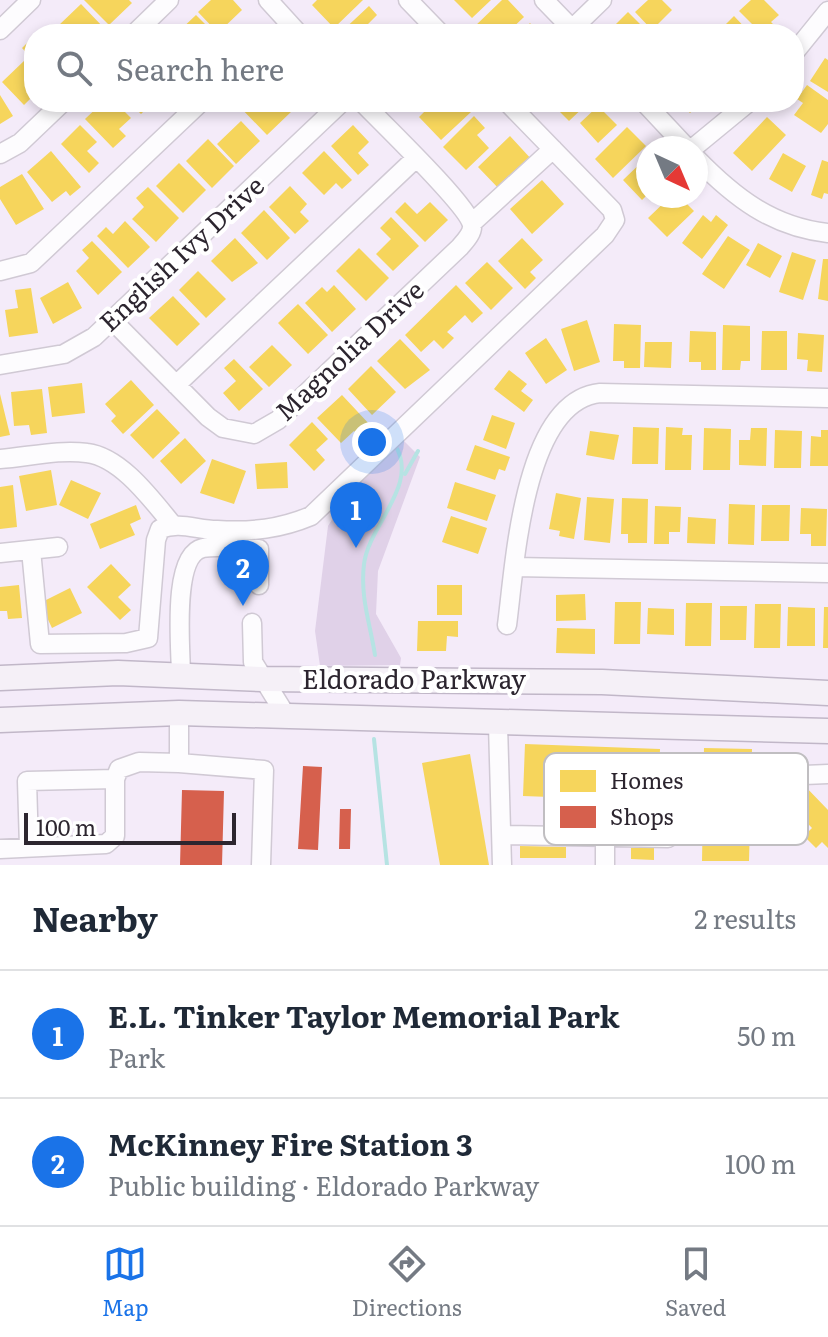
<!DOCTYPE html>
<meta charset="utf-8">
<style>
:root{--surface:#fff;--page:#f6f6f7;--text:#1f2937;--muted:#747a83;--line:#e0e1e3;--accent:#1a73e8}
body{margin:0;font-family:Literata,serif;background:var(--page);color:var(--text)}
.compass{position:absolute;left:636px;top:136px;width:72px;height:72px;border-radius:50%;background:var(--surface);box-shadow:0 4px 12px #0003;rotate:136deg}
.scale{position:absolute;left:24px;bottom:20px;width:212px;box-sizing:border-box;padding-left:8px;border:4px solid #2c252f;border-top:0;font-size:22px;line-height:28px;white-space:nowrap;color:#2c252f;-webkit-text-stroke:6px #fff;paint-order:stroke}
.you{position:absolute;left:372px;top:442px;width:28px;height:28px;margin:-20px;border:6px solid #fff;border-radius:50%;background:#1a73e8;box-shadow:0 0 0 12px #1a73e833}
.badge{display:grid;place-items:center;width:52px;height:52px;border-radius:50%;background:var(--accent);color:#fff;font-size:26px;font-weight:700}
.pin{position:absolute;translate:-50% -66px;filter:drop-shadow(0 2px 4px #0008)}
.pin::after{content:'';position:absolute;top:42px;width:28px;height:24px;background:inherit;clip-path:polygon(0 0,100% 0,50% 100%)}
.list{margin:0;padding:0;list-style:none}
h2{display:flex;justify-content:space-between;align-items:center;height:104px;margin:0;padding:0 32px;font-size:34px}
h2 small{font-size:26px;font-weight:400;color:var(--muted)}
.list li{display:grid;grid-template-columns:52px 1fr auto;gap:24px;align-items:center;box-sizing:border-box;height:128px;padding:0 32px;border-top:2px solid var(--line)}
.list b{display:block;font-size:30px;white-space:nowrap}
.list p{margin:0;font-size:26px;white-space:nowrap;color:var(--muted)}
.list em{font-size:26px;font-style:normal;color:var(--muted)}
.icon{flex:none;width:44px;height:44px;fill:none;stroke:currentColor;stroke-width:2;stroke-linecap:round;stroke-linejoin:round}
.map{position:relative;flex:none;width:828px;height:865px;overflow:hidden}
.search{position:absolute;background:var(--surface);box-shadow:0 4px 12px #0003;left:24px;right:24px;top:24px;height:88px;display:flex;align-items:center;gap:20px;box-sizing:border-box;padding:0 28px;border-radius:32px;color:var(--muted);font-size:30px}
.sheet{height:360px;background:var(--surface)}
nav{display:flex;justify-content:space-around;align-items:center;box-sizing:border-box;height:112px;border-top:2px solid var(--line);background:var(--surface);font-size:22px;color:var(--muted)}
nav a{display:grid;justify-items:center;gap:4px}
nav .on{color:var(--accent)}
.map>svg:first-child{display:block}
.green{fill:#e0d1e8}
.homes{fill:#f6d55c}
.shops{fill:#d6604d}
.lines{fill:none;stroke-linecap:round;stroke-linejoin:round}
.stream{stroke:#b6e3e3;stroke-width:4}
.minor-casing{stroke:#d0c9d4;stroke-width:21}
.major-casing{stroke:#c1b7c8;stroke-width:27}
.minor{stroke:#fdfcfe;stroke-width:18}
.major{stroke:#f5f0f7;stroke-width:24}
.labels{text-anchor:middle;stroke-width:8;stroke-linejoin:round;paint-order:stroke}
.street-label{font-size:26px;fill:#2c252f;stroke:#fff}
.key{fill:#fff;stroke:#c0bec1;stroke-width:2}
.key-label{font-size:22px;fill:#2c252f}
</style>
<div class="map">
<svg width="828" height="865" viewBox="0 0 828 865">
<rect width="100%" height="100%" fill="#f4ebf9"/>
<path class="green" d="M402,439L420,457L378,571L376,614L401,658L400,665L320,666L315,631L328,526L344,501Z"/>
<path class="homes" d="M84,0H129L132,3L109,25Z
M211,0H233L242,10L218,33L198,12Z
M317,0H363L334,28L312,5Z
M454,0H491L472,18Z
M502,0H508L524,17L506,34H479L473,28Z
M648,0H662L672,10L652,30L635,12Z
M751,0H764L779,15L771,22L776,27L769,34H762L739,11Z
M81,4L104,28L98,34H65L58,26Z
M369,6L377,15L367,25L375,34H339Z
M628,12L650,34H614L610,30Z
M196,15L215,34H176Z
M734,16L751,34H716Z
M530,23L540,34H519Z
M34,36V61L22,48Z
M825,58L828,60V92L810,81Z
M25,60L34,68V95L24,105L2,82Z
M807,85L828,100V124L821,133L794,115L803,103L797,99Z
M0,95L13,116L0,124Z
M103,102H115L131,118L119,129L126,136L113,148L85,119Z
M129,102H167L158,111L151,104L141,114Z
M240,102H283L292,111L267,135L237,104Z
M405,102H425L414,112Z
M434,102H462L471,112L441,140L419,117Z
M550,102H589L569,121Z
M679,102H701L690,113Z
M598,106L617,125L598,143L580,123Z
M474,116L485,128L477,135L489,148L466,170L443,147Z
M767,117L786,135L752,171L733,153Z
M241,121L260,141L236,164L217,144Z
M80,125L97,142L87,151L99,163L89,173L61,144Z
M353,125L369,142L358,153L369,165L358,175L331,146Z
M627,127L646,146L613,178L595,159Z
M510,136L533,161L502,192L478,167Z
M208,139L234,166L212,188L186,161Z
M51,151L81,187L70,196L66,191L52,202L27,172Z
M324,151L352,180L342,189L336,183L324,195L302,173Z
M783,153L806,166L792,192L769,179Z
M648,156V194L642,200L623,180Z
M822,160L828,162V194L824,193L822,199L811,195Z
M179,163L206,190L183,213L156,186Z
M22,174L44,209L16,225L0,199V187Z
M542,180L564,204L532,234L510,209Z
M290,186L307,204L300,212L309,221L295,234L269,207Z
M148,187L179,218L156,242L132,219L144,207L136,198Z
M671,196H690L686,203L694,211L667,237L648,218Z
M405,202L417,214L430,202L448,220L425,242L395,212Z
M264,210L290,238L267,260L241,233Z
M703,215L711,222L716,215L728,225L702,259L682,243Z
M391,217L419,246L393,271L376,254L391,239L380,228Z
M125,221L150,247L128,268L97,236L106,227L113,234Z
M728,236L750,250L724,289L702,274Z
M235,238L258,263L232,282L211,261Z
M522,238L543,260L530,272L536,278L525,289L498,261Z
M92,241L122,272L98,295L76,271L89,258L82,250Z
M758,243L782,256L770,278L746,265Z
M359,248L389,278L366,301L336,271Z
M792,252L816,260L803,300L779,292Z
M823,259H828V301L818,299Z
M487,262L513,288L491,310L465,283Z
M198,271L226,299L206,318L179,290Z
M68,282L82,308L53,324L40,298Z
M334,285L356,309L332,332L305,303L322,287L327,292Z
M456,285L483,313L472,323L465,315L447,332L454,338L443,349L434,340L421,352L405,335Z
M31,288L38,333L9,337L5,310L18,308L15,290Z
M173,296L200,324L177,346L149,318Z
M298,304L328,335L308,354L278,323Z
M587,320L600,362L574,371L561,329Z
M614,324L641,325L640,368H624V361H613Z
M723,325L750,326V361H741L740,370H722Z
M690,331L716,332V370H701V362H689Z
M762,331H787V370H761Z
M798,333L824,335L822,372L807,371L808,360L797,359Z
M546,338L567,370L546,384L525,353Z
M400,339L430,370L405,389L377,361Z
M645,342H672L671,368L644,367Z
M272,345L292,365L269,387L249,367Z
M234,359L263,389L239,411L223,393L236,381L224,368Z
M371,366L396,392L372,415L348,389Z
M509,370L527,384L521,391L533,400L524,412L494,389Z
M131,380L154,405L123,434L111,421L116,416L105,404Z
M82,383L85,413L52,417L48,387Z
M42,389L47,433L31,435L29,425L14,426L11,392Z
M0,394L10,435L0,437Z
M342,395L371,426L360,437L354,431L341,443L317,418Z
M157,409L180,433L153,459L130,435Z
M492,415L515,423L506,449L483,440Z
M312,422L328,439L316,450L325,460L314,471L289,445Z
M633,427L659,428L658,464H632Z
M666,427L683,428L682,435H692L691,470H665Z
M704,428L731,429L730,470H703Z
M751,428H767L766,466L739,465V440H750Z
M775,430L802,431L801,468H774Z
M821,430H828V466H810L811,436L821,437Z
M590,431L619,435L614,460L586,455Z
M185,438L206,461L181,484L160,461Z
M475,445L510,457L505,471L499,469L495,480L466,470Z
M212,459L246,471L234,504L200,493Z
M287,462L288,488L257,489L255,464Z
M51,470L57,505L26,511L19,476Z
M71,480L101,493L88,519L59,505Z
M455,482L496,495L487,521L447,508Z
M13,485L17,527L0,529V487Z
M556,493L581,498L574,539L559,536L560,531L549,529Z
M587,497L614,499L610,543L584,540Z
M622,498L648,499L647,543H628V534H621Z
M729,504L755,505L754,545L728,544Z
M136,505L141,519L130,524L135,535L100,549L90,524Z
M762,505H790L789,541H761Z
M655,506L681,507L680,532H669V544H654Z
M801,508L827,509L826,546H811V534H800Z
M451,516L487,528L478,554L442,542Z
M688,517L716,519L715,544L687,543Z
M111,564L131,585L118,597L131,610L120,620L87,587Z
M19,585L22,618L8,619L7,611H0V587Z
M437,585H462V615H437Z
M70,588L82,613L52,628L40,603Z
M585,594L586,620L556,621V595Z
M615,602H641L640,644H614Z
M686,603H712L711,646H685Z
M755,604H781L780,648H754Z
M720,606H747L746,640H720Z
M788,607L815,608V646H787Z
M824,607H828V648H823Z
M648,608L674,609V635L647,634Z
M418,621H458V637L447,636L446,651H417Z
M557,628L595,629V654L556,653Z
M525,744L660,749L658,801L523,796Z
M704,748L752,749L749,861H702Z
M470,754L489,865H440L422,763Z
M802,783L828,810V848L822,842L816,848L804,836L812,828L785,800Z
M520,846L566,847V858H520Z
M631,848H654V860L631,859Z"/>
<path class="shops" d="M303,766L322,767L318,850L298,849Z
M182,790L224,791L222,865H180Z
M340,809H351L350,849H339Z"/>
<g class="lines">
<path class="stream" d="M405,474L418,451
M375,655C370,623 360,597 364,564C369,524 420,485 395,445
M374,739L387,865"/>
<defs>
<path id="minor" d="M268,0L299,34
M408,0L441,34
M544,0L577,34
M572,29L602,0
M0,30L31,0
M134,34L169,0
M794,53L828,11
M644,102L687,148
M693,148L749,102
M0,154L20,143L63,102
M696,158C734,197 772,227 828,233
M472,223L553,149
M0,271L31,263L201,102
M112,320L208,417L223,428L254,434L278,420L460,247C465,241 473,233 472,225C468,205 381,122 362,102
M0,365L64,354L94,337L342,102
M176,385L415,159
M0,459C28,457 59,449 87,453C121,457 152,500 172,524
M31,550L40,644L126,643L148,638L156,540L160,529C180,521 197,530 217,530C252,532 280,529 311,516L605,235L615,220L612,210L507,102
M0,553L58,547
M515,567L828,573
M252,623L253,662L287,717
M507,625C515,565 523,401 600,393L828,398
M181,676C181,649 171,555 203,548C220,545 242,549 259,549V585
M179,713V763L264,770L261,865
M498,725L502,865
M804,775L828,774
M503,835L668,838L676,790
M29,847L27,781L115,779
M0,849L106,844L115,836V779L119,769L139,762L179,763
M605,865V837"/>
<path id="major" d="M0,678L118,673L262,679L602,682L828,693
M0,720L179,713L828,731"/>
</defs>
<use href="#minor" class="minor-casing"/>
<use href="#major" class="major-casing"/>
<use href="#minor" class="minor"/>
<use href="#major" class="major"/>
</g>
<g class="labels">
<g class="street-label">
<text transform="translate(182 254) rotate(-43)" y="9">English Ivy Drive</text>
<text transform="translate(350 351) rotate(-43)" y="9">Magnolia Drive</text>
<text x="414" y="689">Eldorado Parkway</text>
</g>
</g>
<rect x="544" y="753" width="264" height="92" rx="12" class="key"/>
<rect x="560" y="770" width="36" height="22" fill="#f6d55c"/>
<rect x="560" y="806" width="36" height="22" fill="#d6604d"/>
<g class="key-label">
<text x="610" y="789">Homes</text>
<text x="610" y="825">Shops</text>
</g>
</svg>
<svg class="compass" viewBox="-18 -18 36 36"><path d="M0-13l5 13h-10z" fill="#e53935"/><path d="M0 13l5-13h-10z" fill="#747a83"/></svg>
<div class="scale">100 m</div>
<div class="you"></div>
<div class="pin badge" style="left:356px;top:548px">1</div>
<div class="pin badge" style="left:243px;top:606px">2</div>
<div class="search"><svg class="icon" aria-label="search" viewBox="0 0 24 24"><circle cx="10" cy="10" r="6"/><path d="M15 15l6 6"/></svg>Search here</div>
</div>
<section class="sheet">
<h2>Nearby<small>2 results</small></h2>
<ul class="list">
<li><span class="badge">1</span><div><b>E.L. Tinker Taylor Memorial Park</b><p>Park</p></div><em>50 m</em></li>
<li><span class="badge">2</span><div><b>McKinney Fire Station 3</b><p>Public building · Eldorado Parkway</p></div><em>100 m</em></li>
</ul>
</section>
<nav>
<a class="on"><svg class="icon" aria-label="map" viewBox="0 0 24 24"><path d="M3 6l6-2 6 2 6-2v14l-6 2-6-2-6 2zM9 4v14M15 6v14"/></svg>Map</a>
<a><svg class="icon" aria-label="directions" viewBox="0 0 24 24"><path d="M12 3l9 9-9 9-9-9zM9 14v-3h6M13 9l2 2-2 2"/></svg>Directions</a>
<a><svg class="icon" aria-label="saved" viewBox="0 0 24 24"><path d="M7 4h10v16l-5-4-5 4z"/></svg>Saved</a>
</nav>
